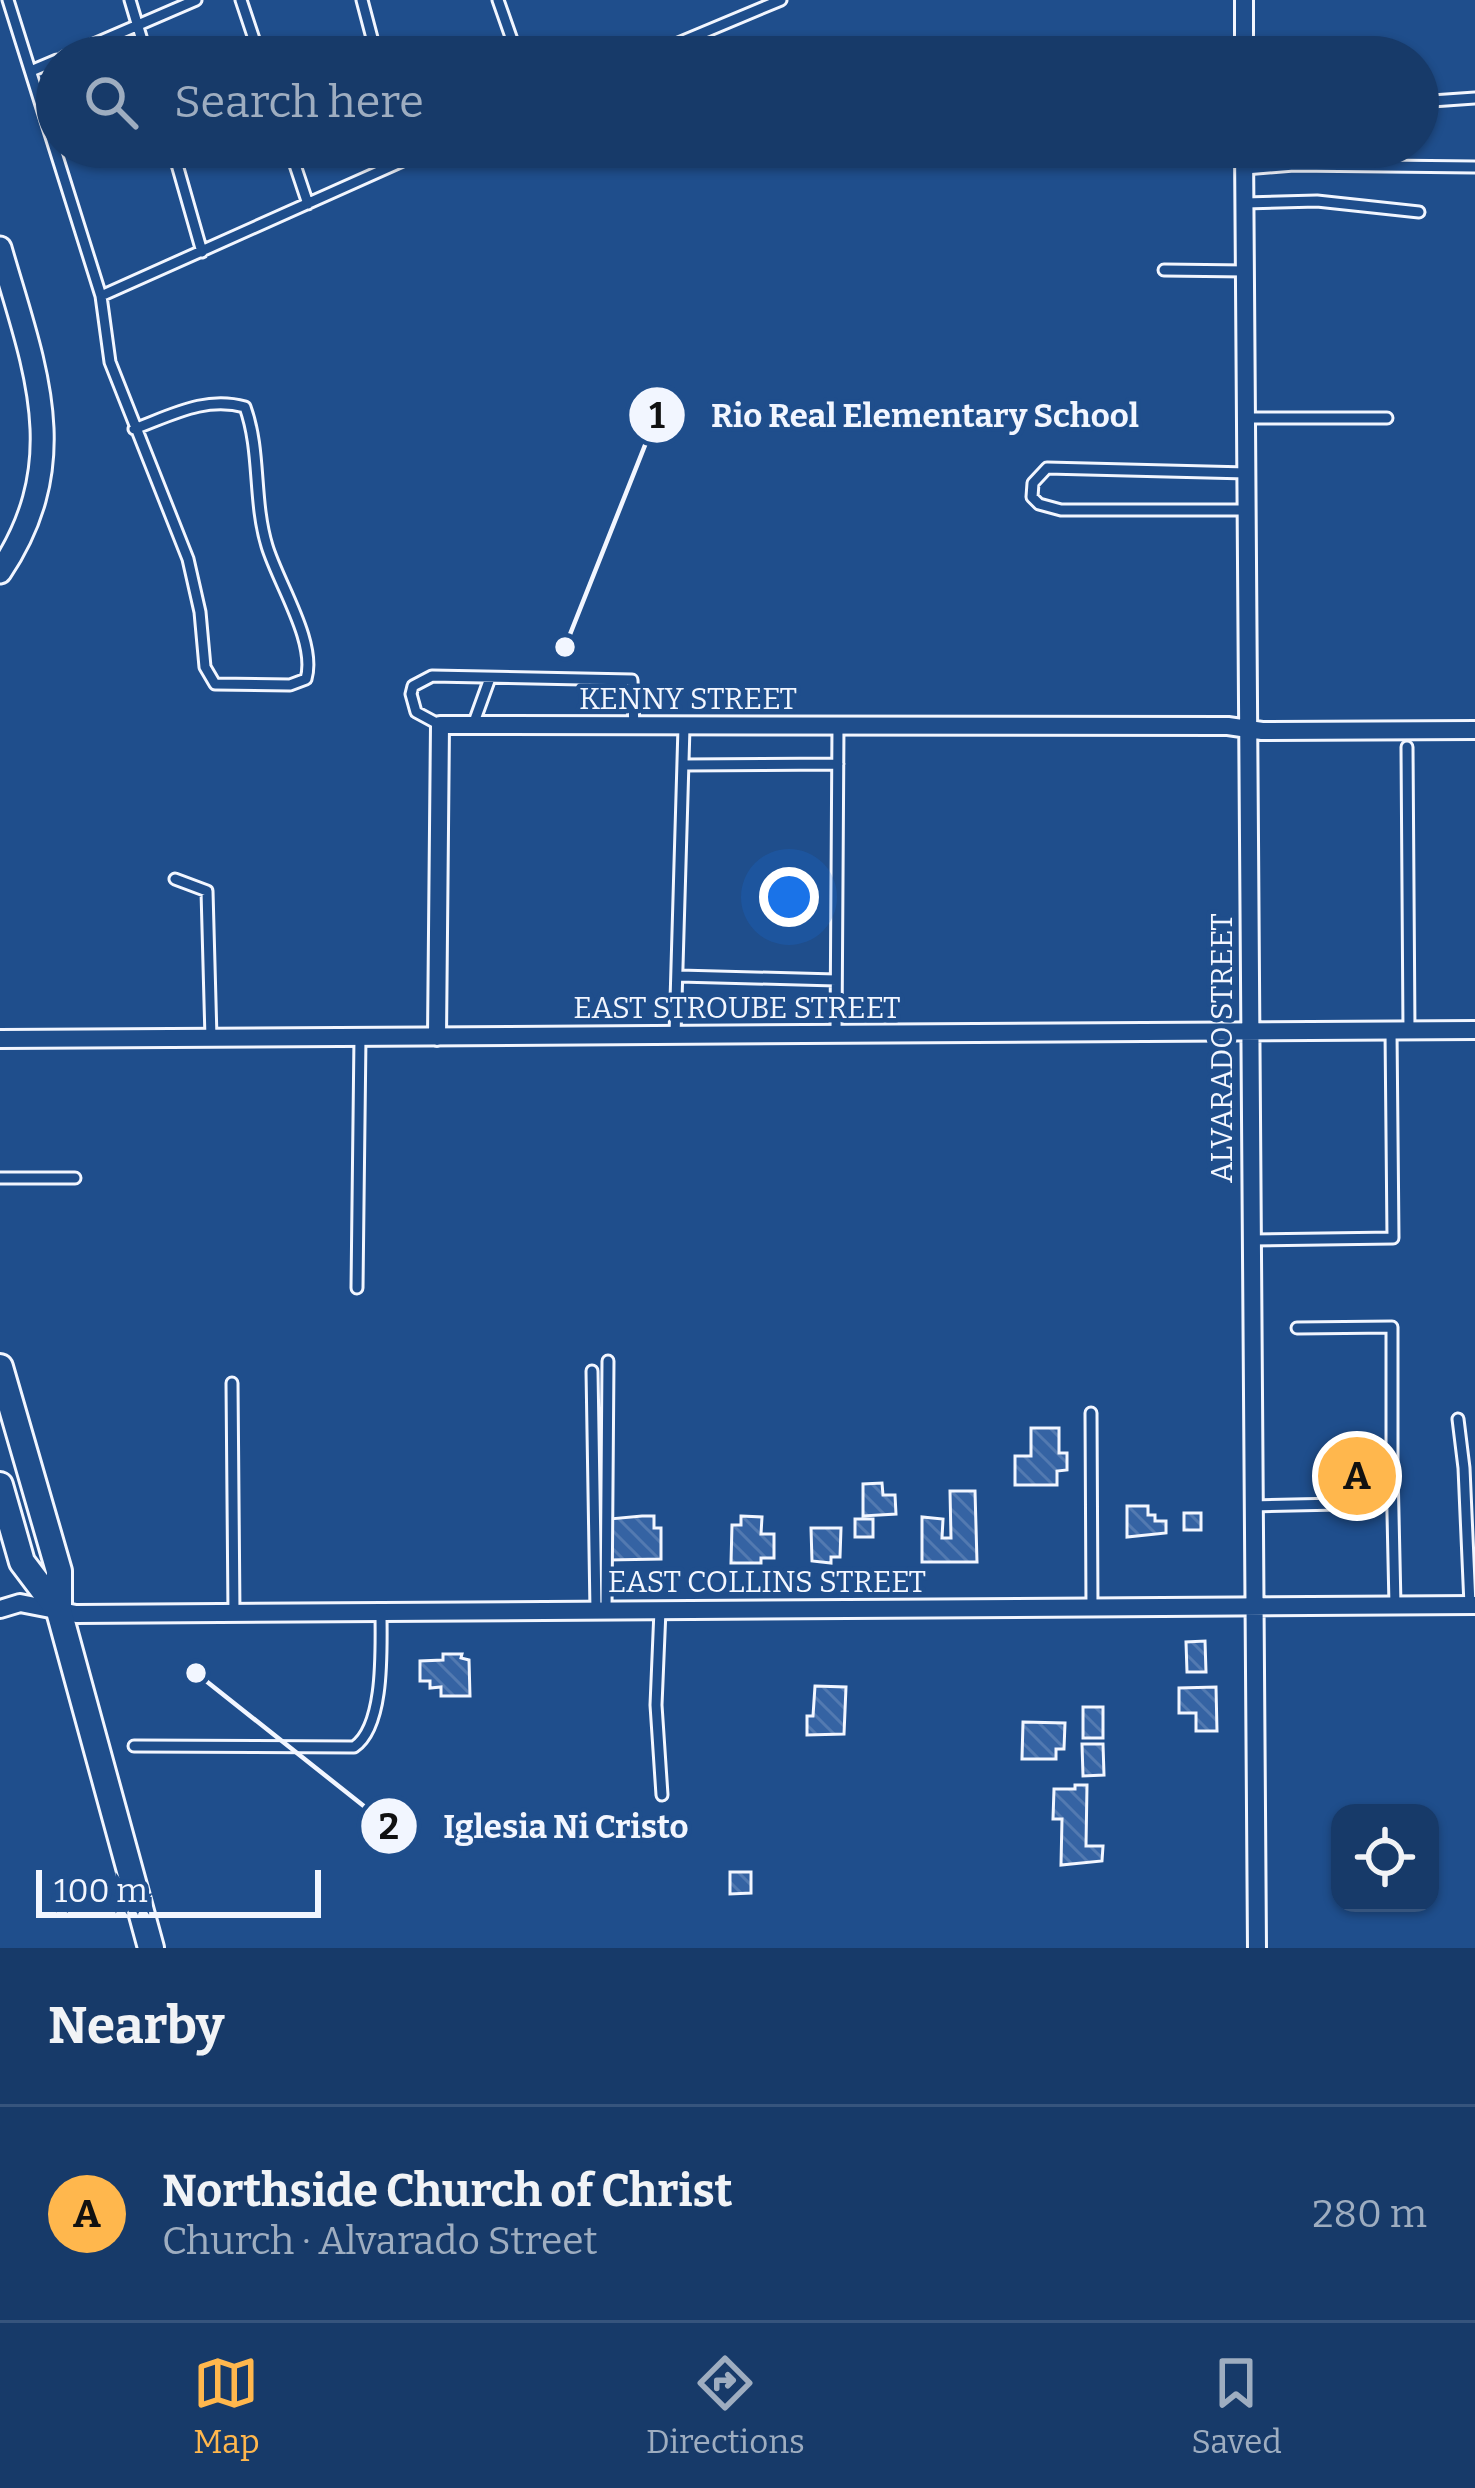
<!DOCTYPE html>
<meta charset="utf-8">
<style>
:root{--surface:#173a69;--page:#244571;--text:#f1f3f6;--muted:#9eadc0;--line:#36547d;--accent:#ffb74d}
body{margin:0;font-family:Bitter,serif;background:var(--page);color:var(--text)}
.controls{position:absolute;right:36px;bottom:36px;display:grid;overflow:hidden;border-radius:24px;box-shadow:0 3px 9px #0004}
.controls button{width:108px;height:108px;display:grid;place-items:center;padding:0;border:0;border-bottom:3px solid var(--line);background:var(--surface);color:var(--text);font:60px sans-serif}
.scale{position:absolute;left:36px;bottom:30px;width:285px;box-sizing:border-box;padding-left:12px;border:6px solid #f2f6ff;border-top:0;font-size:33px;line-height:42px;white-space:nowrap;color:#f2f6ff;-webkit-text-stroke:9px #1f4e8c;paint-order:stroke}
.you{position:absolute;left:789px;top:897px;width:42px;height:42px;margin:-30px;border:9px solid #fff;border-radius:50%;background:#1a73e8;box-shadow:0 0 0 18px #1a73e833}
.badge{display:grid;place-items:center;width:78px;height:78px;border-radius:50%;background:var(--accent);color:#111;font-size:39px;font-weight:700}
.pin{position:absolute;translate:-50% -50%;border:6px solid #fff;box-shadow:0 3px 12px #0006}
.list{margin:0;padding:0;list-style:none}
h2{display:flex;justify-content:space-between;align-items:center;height:156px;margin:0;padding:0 48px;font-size:51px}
h2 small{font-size:39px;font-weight:400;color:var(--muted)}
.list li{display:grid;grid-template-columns:78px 1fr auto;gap:36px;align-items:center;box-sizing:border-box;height:216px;padding:0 48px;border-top:3px solid var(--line)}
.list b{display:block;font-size:45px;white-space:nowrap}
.list p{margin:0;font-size:39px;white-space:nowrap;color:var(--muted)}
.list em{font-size:39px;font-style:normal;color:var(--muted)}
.icon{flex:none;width:66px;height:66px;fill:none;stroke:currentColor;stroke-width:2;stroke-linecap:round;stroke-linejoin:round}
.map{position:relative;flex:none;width:1475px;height:1948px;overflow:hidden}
.search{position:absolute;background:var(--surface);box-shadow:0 3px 9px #0004;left:36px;right:36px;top:36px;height:132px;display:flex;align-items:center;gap:30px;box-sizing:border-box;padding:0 42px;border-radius:66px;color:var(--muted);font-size:45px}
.sheet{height:372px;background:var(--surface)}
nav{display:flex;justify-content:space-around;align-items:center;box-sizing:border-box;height:168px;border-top:3px solid var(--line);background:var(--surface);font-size:33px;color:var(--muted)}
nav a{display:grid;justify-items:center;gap:6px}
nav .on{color:var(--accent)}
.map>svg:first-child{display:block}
.building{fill:url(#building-back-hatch);stroke:#f2f6ff;stroke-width:3}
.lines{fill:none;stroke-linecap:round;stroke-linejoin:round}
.service-casing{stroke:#f2f6ff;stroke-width:15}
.minor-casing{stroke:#f2f6ff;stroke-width:22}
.tertiary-casing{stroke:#f2f6ff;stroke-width:27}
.secondary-casing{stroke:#f2f6ff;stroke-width:30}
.service{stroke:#1f4e8c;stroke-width:9}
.minor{stroke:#1f4e8c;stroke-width:16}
.tertiary{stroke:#1f4e8c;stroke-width:21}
.secondary{stroke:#1f4e8c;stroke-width:24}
.labels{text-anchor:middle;stroke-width:9;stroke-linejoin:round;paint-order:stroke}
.street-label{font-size:30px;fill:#f2f6ff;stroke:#1f4e8c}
.leader{fill:none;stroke:#f2f6ff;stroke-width:4.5}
.callout-dot{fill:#f2f6ff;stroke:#1f4e8c;stroke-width:4.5}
.mark-label{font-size:36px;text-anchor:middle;font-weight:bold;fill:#111}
.callout-label{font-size:33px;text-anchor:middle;font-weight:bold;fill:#f2f6ff;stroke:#1f4e8c;stroke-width:9;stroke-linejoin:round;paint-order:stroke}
</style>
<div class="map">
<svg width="1475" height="1948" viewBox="0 0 1475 1948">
<defs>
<pattern id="building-back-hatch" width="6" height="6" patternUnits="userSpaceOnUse" patternTransform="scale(3)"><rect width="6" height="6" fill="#3563a3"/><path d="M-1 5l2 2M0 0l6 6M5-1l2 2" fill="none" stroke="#537ab1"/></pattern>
</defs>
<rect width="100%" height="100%" fill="#1f4e8c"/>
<path class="building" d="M1031,1428H1059V1453H1067V1470L1057,1471V1485H1015V1456H1031Z
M882,1483L883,1495H895L896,1514L863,1516V1484Z
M950,1491H975L977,1562H922V1517L943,1519L942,1538H951Z
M1127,1506H1148V1515H1155V1521H1166V1533L1127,1537Z
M1184,1513H1201V1530H1184Z
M642,1516H654V1528H661V1559L609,1560V1519Z
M741,1516L762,1517L761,1534H774V1558H761V1563H731L732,1525H741Z
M855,1519H873V1537H855Z
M811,1528H841L840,1557H831V1563L812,1561Z
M1205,1641L1206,1672H1187L1186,1642Z
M443,1654H462L461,1658L469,1660L470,1696H441V1687L430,1688V1681H420V1661L443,1660Z
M815,1686L846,1687L844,1734L807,1735V1716H813Z
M1216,1687L1217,1731H1196V1713H1179V1688Z
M1083,1707H1103V1738H1083Z
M1023,1722L1065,1723L1064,1749H1056V1759H1022Z
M1082,1744H1103L1104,1775L1083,1776Z
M1075,1785H1087L1086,1846H1103L1102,1861L1061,1865L1062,1819H1053L1054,1789H1075Z
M730,1872H751V1893L730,1894Z"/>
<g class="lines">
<defs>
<path id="service" d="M8,0L101,296L110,362L188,559L200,612L205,667L215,684L290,685L306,679C317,642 278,583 267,546C253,500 261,451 245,407C205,396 172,415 134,429
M130,0L147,57
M241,0L260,57
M362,0L377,57
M498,0L518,57
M64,57L196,0
M645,57L781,0
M31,71L57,60
M1418,102L1475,98
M172,147L202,252
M289,147L308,204
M1245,169L1294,165L1475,167
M1245,203L1317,201L1419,212
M1164,270L1246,271
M101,296L405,160L402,147
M1247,418H1387
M1247,473L1047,468L1033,483L1032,497L1039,504L1061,510H1247
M440,725L416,712L411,694L413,686L432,676L632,680L634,727
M473,725L490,678
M1407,747L1409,1031
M684,765L838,764
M175,879L207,891L211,1038
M679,976L836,980
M836,1034L838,726
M675,1035L684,727
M0,1178H75
M1250,1240L1393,1238L1391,1031
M357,1288L360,1037
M1297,1328L1392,1327V1469
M592,1371L596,1610
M232,1383L234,1613
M1091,1413L1092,1607
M1458,1419L1464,1468L1470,1605
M1252,1506L1339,1504V1470L1392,1469L1395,1605
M606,1610L608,1361
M660,1610L656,1705L662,1795
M134,1746L354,1747C385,1726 381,1648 381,1612"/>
<path id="minor" d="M1244,57V0
M1244,147L1257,1948
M437,1037L440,725L1228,726L1262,731L1475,730
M0,1039L1475,1030
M0,1609L20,1603L76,1614L1475,1605"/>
<path id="tertiary" d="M0,248C34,366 75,460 0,572"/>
<path id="secondary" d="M0,1367L59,1571V1611L151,1948
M0,1485L22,1562L59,1611"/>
</defs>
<use href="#service" class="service-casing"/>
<use href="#minor" class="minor-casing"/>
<use href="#tertiary" class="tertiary-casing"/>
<use href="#secondary" class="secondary-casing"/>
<use href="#service" class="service"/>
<use href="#minor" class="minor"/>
<use href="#tertiary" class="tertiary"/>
<use href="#secondary" class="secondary"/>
</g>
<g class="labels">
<g class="street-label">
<text x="688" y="709">KENNY STREET</text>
<text x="737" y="1018">EAST STROUBE STREET</text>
<text transform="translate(1222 1048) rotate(-90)" y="10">ALVARADO STREET</text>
<text x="767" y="1592">EAST COLLINS STREET</text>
</g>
</g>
<path class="leader" d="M565 647L657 415M196 1673L389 1826"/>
<g class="callout-dot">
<circle cx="565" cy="647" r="12"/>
<circle cx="196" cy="1673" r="12"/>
<circle cx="657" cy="415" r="30"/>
<circle cx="389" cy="1826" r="30"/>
</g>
<g class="mark-label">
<text x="657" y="428">1</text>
<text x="389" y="1839">2</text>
</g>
<g class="callout-label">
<text x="925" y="427">Rio Real Elementary School</text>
<text x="566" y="1838">Iglesia Ni Cristo</text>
</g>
</svg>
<div class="controls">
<button><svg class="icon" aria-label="locate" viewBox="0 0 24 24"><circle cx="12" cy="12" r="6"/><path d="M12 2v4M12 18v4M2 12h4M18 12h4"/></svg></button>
</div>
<div class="scale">100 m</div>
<div class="you"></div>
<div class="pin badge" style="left:1357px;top:1476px">A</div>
<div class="search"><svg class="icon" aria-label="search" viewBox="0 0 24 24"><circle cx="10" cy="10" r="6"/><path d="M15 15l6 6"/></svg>Search here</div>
</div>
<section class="sheet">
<h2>Nearby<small></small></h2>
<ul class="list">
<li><span class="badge">A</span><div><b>Northside Church of Christ</b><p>Church · Alvarado Street</p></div><em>280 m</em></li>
</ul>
</section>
<nav>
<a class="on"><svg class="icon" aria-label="map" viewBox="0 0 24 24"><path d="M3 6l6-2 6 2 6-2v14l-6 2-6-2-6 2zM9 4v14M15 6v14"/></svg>Map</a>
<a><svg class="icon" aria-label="directions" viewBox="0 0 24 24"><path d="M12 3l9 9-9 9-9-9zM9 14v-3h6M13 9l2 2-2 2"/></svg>Directions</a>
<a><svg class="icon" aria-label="saved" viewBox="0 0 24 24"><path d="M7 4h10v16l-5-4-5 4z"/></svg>Saved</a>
</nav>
